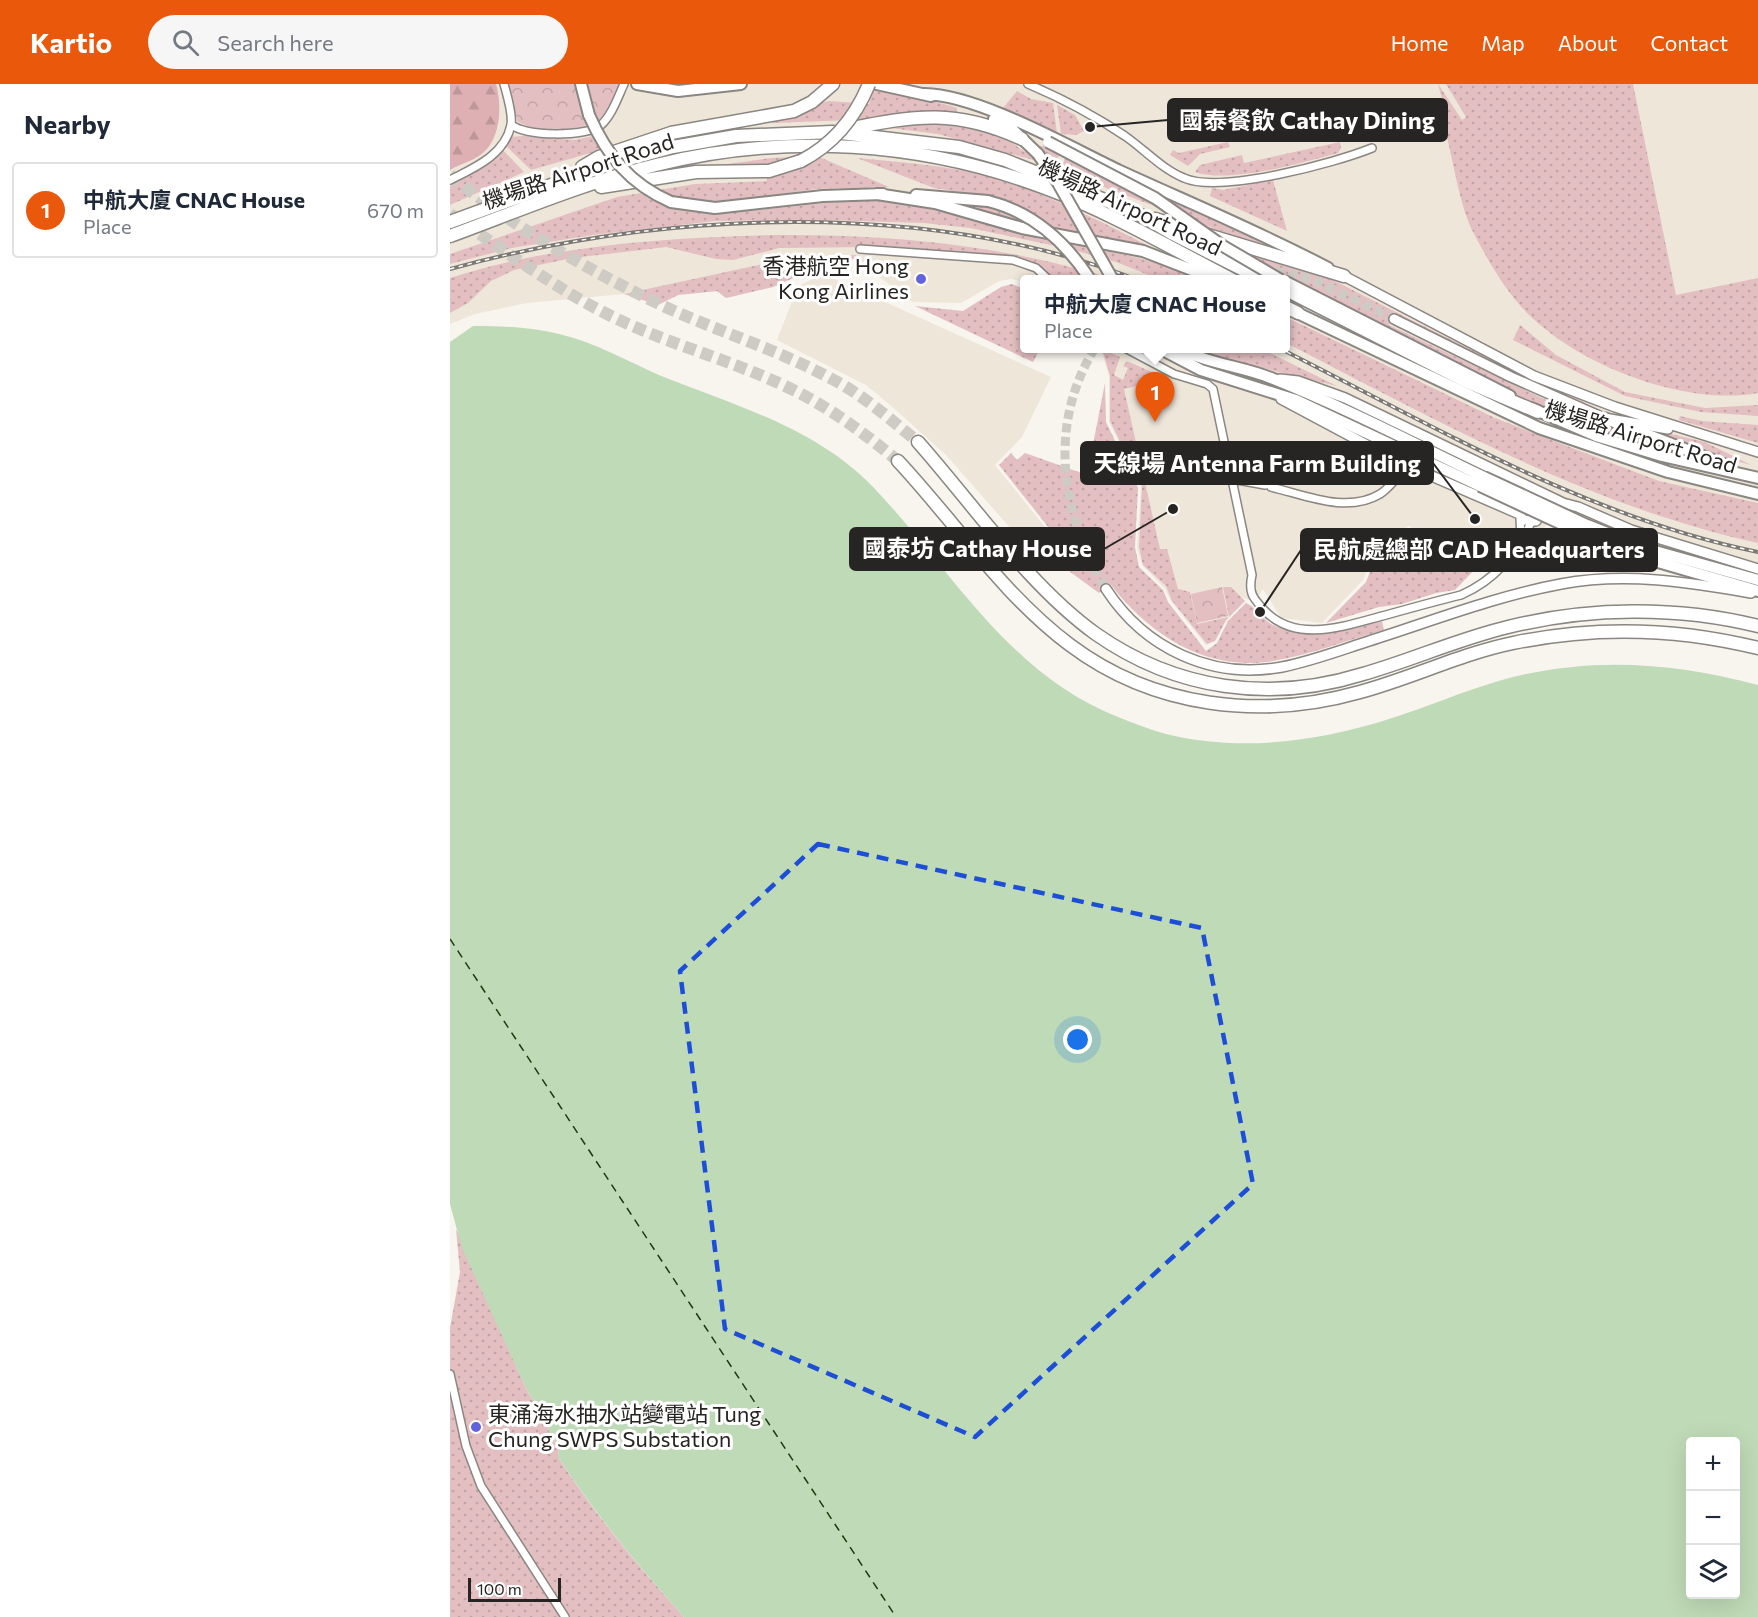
<!DOCTYPE html>
<meta charset="utf-8">
<style>
:root{--surface:#fff;--page:#f6f6f7;--text:#1f2937;--muted:#747a83;--line:#e0e1e3;--accent:#ea580c}
body{margin:0;font-family:Commissioner,"Noto Sans TC",sans-serif;background:var(--page);color:var(--text)}
.controls{position:absolute;right:18px;bottom:18px;display:grid;overflow:hidden;border-radius:6px;box-shadow:0 6px 24px #0002}
.controls button{width:54px;height:54px;display:grid;place-items:center;padding:0;border:0;border-bottom:2px solid var(--line);background:var(--surface);color:var(--text);font:30px sans-serif}
.scale{position:absolute;left:18px;bottom:15px;width:93px;box-sizing:border-box;padding-left:6px;border:3px solid #272523;border-top:0;font-size:16px;line-height:21px;white-space:nowrap;color:#272523;-webkit-text-stroke:4px #fff;paint-order:stroke}
.you{position:absolute;left:628px;top:956px;width:21px;height:21px;margin:-15px;border:4px solid #fff;border-radius:50%;background:#1a73e8;box-shadow:0 0 0 9px #1a73e833}
.badge{display:grid;place-items:center;width:39px;height:39px;border-radius:50%;background:var(--accent);color:#fff;font-size:20px;font-weight:700}
.pin{position:absolute;translate:-50% -50px;filter:drop-shadow(0 2px 3px #0008)}
.pin::after{content:'';position:absolute;top:32px;width:21px;height:18px;background:inherit;clip-path:polygon(0 0,100% 0,50% 100%)}
.popup{position:absolute;left:570px;top:191px;width:270px;height:78px;box-sizing:border-box;display:grid;place-content:center;border-radius:6px;background:var(--surface);filter:drop-shadow(0 2px 4px #0005);font-size:20px;white-space:nowrap;color:var(--muted)}
.popup b{font-size:22px;color:var(--text)}
.popup::after{content:'';position:absolute;left:50%;top:100%;margin-left:-12px;border:12px solid transparent;border-top-color:var(--surface)}
.list{margin:0;padding:0;list-style:none}
h2{display:flex;justify-content:space-between;align-items:center;height:78px;margin:0;padding:0 24px;font-size:26px}
h2 small{font-size:20px;font-weight:400;color:var(--muted)}
.list li{display:grid;grid-template-columns:39px 1fr auto;gap:18px;align-items:center;box-sizing:border-box;height:96px;margin:0 12px 12px;padding:0 12px;border:2px solid var(--line);border-radius:6px}
.list b{display:block;font-size:22px;white-space:nowrap}
.list p{margin:0;font-size:20px;white-space:nowrap;color:var(--muted)}
.list em{font-size:20px;font-style:normal;color:var(--muted)}
.icon{flex:none;width:33px;height:33px;fill:none;stroke:currentColor;stroke-width:2;stroke-linecap:round;stroke-linejoin:round}
.map{position:relative;flex:none;width:1308px;height:1533px;overflow:hidden}
header{display:flex;align-items:center;gap:36px;box-sizing:border-box;height:84px;padding:0 30px;background:var(--accent);color:#fff}
header strong{font-size:28px}
nav{display:flex;gap:33px;margin-inline-start:auto;font-size:21px}
.search{width:420px;height:54px;background:var(--page);display:flex;align-items:center;gap:15px;box-sizing:border-box;padding:0 21px;border-radius:33px;color:var(--muted);font-size:22px}
main{display:flex}
aside{flex:1;background:var(--surface)}
.map>svg:first-child{display:block}
.built{fill:#efe6da}
.grass{fill:url(#grass-dots)}
.forest{fill:url(#forest-firs)}
.park{fill:url(#park-crowns)}
.water{fill:#bfdab7;fill-rule:evenodd}
.lines{fill:none;stroke-linecap:round;stroke-linejoin:round}
.ferry{stroke:#193c0c;stroke-width:1.5;stroke-dasharray:8 6;stroke-linecap:butt}
.secondary-tunnel{stroke:#cecbc5;stroke-width:9;stroke-dasharray:9 4.5;stroke-linecap:butt}
.highway-tunnel{stroke:#cecbc5;stroke-width:12;stroke-dasharray:12 6;stroke-linecap:butt}
.street-casing{stroke:#8a8681;stroke-width:10}
.secondary-casing{stroke:#8a8681;stroke-width:12}
.primary-casing{stroke:#8a8681;stroke-width:14}
.highway-casing{stroke:#8a8681;stroke-width:15}
.street{stroke:#fff;stroke-width:7}
.secondary{stroke:#fff;stroke-width:9}
.primary{stroke:#fff;stroke-width:10}
.highway{stroke:#fff;stroke-width:12}
.rail-casing{stroke:#7c7975;stroke-width:4}
.rail{stroke:#fff;stroke-width:1.5;stroke-dasharray:4.5;stroke-linecap:butt}
.primary-bridge-casing{stroke:#8a8681;stroke-width:14;stroke-linecap:butt}
.highway-bridge-casing{stroke:#8a8681;stroke-width:15;stroke-linecap:butt}
.primary-bridge{stroke:#fff;stroke-width:10}
.highway-bridge{stroke:#fff;stroke-width:12}
.marked{fill:none;stroke:#1d4ed8;stroke-width:4.5;stroke-dasharray:12 8;stroke-linejoin:round}
.poi-dot{fill:#6364dd;stroke:#fff;stroke-width:2}
.labels{text-anchor:middle;stroke-width:6;stroke-linejoin:round;paint-order:stroke}
.street-label{font-size:22px;fill:#272523;stroke:#fff}
.poi-label{font-size:22px;fill:#272523;stroke:#fff;text-anchor:end}
.leader{fill:none;stroke:#272523;stroke-width:2}
.callout-dot{fill:#272523;stroke:#fff;stroke-width:2}
.callout{fill:#272523;stroke:#272523;stroke-width:2}
.callout-label{font-size:24px;text-anchor:middle;font-weight:bold;fill:#fff}
</style>
<header>
<strong>Kartio</strong>
<div class="search"><svg class="icon" aria-label="search" viewBox="0 0 24 24"><circle cx="10" cy="10" r="6"/><path d="M15 15l6 6"/></svg>Search here</div>
<nav><a>Home</a><a>Map</a><a>About</a><a>Contact</a></nav>
</header>
<main>
<aside>
<h2>Nearby<small></small></h2>
<ul class="list">
<li><span class="badge">1</span><div><b>中航大廈 CNAC House</b><p>Place</p></div><em>670 m</em></li>
</ul>
</aside>
<div class="map">
<svg width="1308" height="1533" viewBox="0 0 1308 1533">
<defs>
<pattern id="grass-dots" width="8" height="8" patternUnits="userSpaceOnUse" patternTransform="scale(1.5)"><rect width="8" height="8" fill="#e3bfc2"/><path d="M2 2h.1M6 6h.1" fill="none" stroke="#c3a4a6" stroke-width="1.8" stroke-linecap="round"/></pattern>
<pattern id="forest-firs" width="22" height="20" patternUnits="userSpaceOnUse" patternTransform="scale(1.5)"><rect width="22" height="20" fill="#deb0b4"/><path d="M5 1l3.5 6h-7zM16 11l3.5 6h-7z" fill="#be979a"/></pattern>
<pattern id="park-crowns" width="20" height="18" patternUnits="userSpaceOnUse" patternTransform="scale(1.5)"><rect width="20" height="18" fill="#e3bfc2"/><path d="M2 6a3 3 0 1 1 6 0M12 15a3 3 0 1 1 6 0" fill="none" stroke="#c3a4a6"/></pattern>
</defs>
<rect width="100%" height="100%" fill="#f8f4ee"/>
<path class="built" d="M0,0H1308V490L1207,462L1137,433L1103,426L1102,436L1094,444L1082,445L1072,439L1063,460L1047,484L1030,474L999,472L980,450L971,451L959,442L929,457L913,496L872,539L831,534L813,505L810,510L799,516L792,513L795,517L777,536L765,557L756,561L721,517L715,505L692,481L687,464L691,403L659,338V292L651,265L836,264V196H574V198L561,195L549,197L511,219L463,218L405,175L382,177L323,203L276,214L267,207L228,211L208,221L174,210L77,219L25,230L0,240Z
M373,190L601,293L572,353L545,381L603,453L584,471L496,371L439,320L416,301L327,256L348,202Z"/>
<path class="grass" d="M988,0L1012,36L1016,33L996,0H1183L1226,211L1308,194V309C1232,323 1118,278 1068,219C1050,198 1035,171 1022,146C1010,121 1003,77 996,49L998,38Z
M424,4L498,21L507,24L506,32L323,39L321,26L380,17L419,20Z
M567,7L581,15L603,19L607,49L553,24Z
M607,21L625,31L634,47L626,51L611,50Z
M509,38L551,51L575,68L586,60L592,63L595,58L610,69L607,76L613,79L620,65L763,130L839,168L765,145L580,75L488,50L432,43Z
M73,52L124,56L144,52L151,66L81,86L55,61L60,53Z
M778,58L780,63L750,70L738,82L720,71L723,66L729,69Z
M890,58L891,64L888,69C852,79 779,100 745,88L750,81L792,71L794,79Z
M51,64L74,88L0,121V102L36,79Z
M367,72L439,103L365,105L269,120L214,110L200,114C262,144 360,114 430,116C482,118 530,138 581,150C638,165 698,171 752,195H709L666,178L620,165L520,144L474,139L372,136L266,137L143,151L62,164L0,180V170L167,113L245,100L317,97L313,82H263L321,74Z
M407,74C449,78 492,81 533,91C603,110 669,147 733,180L544,135L496,116L537,122L538,112L484,104Z
M823,96L837,147L760,112L762,104L773,106Z
M733,149L863,189L889,199C992,252 1085,300 1194,337L1096,306L943,232L939,241L1113,324L1247,374L1246,378L1145,347L1089,323L1013,280L1003,279L821,195Z
M321,151C439,150 550,160 664,195H645L642,192L636,195H604L592,184L568,175L422,163L329,164L283,176L266,175L216,163L123,174L64,186L41,197L18,219L0,229V194C102,161 214,154 321,151Z
M406,171V175L382,177L323,203L276,214L267,207L228,211L208,221L174,210L336,175Z
M562,200L574,205V264L590,265L583,278L465,222L513,227L551,203Z
M836,233L1045,334L1109,359L1209,397L1308,419V459C1139,422 988,337 836,259Z
M1070,241L1106,271L1175,308L1255,324L1308,321V332L1251,328L1175,312L1063,256Z
M652,265L670,273L664,291L673,296L678,284L673,282L677,277L717,295L674,305L710,465H717L728,505L740,508L747,540L779,533L773,503H781L795,517L776,536L765,557L757,560L722,517L716,502L693,481L689,463L692,402L660,337V292Z
M740,265H812L887,302L754,270Z
M655,299L656,338L688,404L685,463L689,483L713,506L718,518L756,567L767,559L778,537L796,519C808,524 813,537 825,542C861,558 896,547 932,537L934,546C898,556 860,571 823,577C756,588 700,551 661,501L649,509L608,479L595,465L607,454L549,381L561,369L567,376L575,369L637,391Z
M1230,332L1252,337L1308,341V359L1229,336Z
M1200,345L1255,358L1301,381L1250,367L1200,347Z
M958,445L971,454L979,453L999,475L1030,476V480L1005,506L986,509L952,520L929,523L876,539L916,498L931,460Z
M6,1145L74,1300L109,1365L108,1373C146,1432 188,1482 234,1533H0V1244L10,1188Z"/>
<path class="forest" d="M0,0H46C52,20 51,53 34,68C26,76 10,80 0,86Z"/>
<path class="park" d="M59,0H126L139,40C120,48 84,49 67,37Z
M138,0H169L159,25L148,39Z
M772,503L778,532L747,539L741,510Z"/>
<path class="water" d="M23,242C52,242 82,243 109,250C144,258 177,277 209,291C285,322 366,343 424,404C502,486 558,590 668,633C684,639 700,646 716,650C789,668 866,658 936,636C975,624 1013,607 1052,596C1139,572 1222,578 1308,601V1533H234C188,1482 146,1431 108,1373L109,1365L74,1300L12,1164L0,1120V258ZM1240,1358H1286V1510H1240Z"/>
<g class="lines">
<path class="ferry" d="M0,855L446,1533"/>
<path class="secondary-tunnel" d="M812,184L862,195L944,235
M733,196L754,189L789,184
M645,264C597,341 611,431 656,505"/>
<path class="highway-tunnel" d="M0,91C64,143 134,184 209,220C264,246 326,265 380,294C412,310 440,335 468,358
M0,130C53,165 104,204 161,232C218,260 278,275 335,302C376,321 413,348 448,377"/>
<defs>
<path id="street" d="M578,0C611,14 645,32 675,52C695,66 712,85 734,94C770,110 885,79 922,64
M61,40C72,53 138,53 151,41C162,31 168,13 174,0
M0,96C24,84 55,71 61,41C63,30 57,11 54,0
M410,165L563,176L586,184L599,196
M675,264L724,290L757,300L763,305L802,491C798,509 803,514 814,526C847,561 897,541 936,531C961,524 986,517 1011,511C1047,495 1063,472 1081,439
M782,395L815,401
M821,403C855,411 897,430 930,410C943,402 948,387 963,384
M1070,435L1071,453
M0,1290L16,1362L31,1402L115,1533"/>
<path id="secondary" d="M894,192L1084,292L1165,323L1308,368
M944,235L1061,293L1154,334L1218,345
M830,295L848,297L895,314L1113,419
M831,315L947,377L1067,429
M1071,414L1066,424L1073,436L1086,437L1094,425
M1109,418L1128,423L1181,446L1308,485
M656,505C695,565 762,596 832,583C862,577 891,566 919,557C982,537 1046,512 1111,500C1176,488 1237,498 1301,509"/>
<path id="primary" d="M131,0L139,31
M187,0L228,7L291,0
M427,0L481,12
M475,10C529,11 619,63 670,87C740,119 810,148 878,184
M544,35L562,45L588,70
M427,110L485,119L572,144L693,167L768,196
M466,111L538,117
M221,118L265,124L373,112L433,110
M836,198L1060,312
M841,226L1089,344L1218,388L1308,410
M709,264L751,286L846,316L1030,402
M729,264C758,280 791,282 821,294C894,323 963,359 1034,393
M1081,324L1146,352L1212,372L1308,394
M1154,334L1276,381
M1137,441L1198,465L1308,496
M1133,450L1194,474L1308,507"/>
<path id="highway" d="M398,45C466,31 507,25 572,55
M132,83L149,73L221,49L344,27L362,18L383,0
M151,103L246,88L319,87L351,77
M705,135L894,192
M0,138L153,82L223,63L286,52L382,48L509,63L555,76L687,129L723,150L813,196
M0,152C68,127 136,98 206,81C335,49 471,57 595,104C660,128 721,164 783,196
M836,206L1015,297L1088,328
M836,223L848,229
M468,358C523,420 579,502 646,550C726,606 820,619 913,590C962,576 1008,555 1058,543C1139,523 1227,522 1308,542
M448,377C505,438 553,511 620,561C704,624 811,636 910,608C962,594 1010,570 1063,559C1144,542 1227,544 1308,564"/>
</defs>
<use href="#street" class="street-casing"/>
<use href="#secondary" class="secondary-casing"/>
<use href="#primary" class="primary-casing"/>
<use href="#highway" class="highway-casing"/>
<use href="#street" class="street"/>
<use href="#secondary" class="secondary"/>
<use href="#primary" class="primary"/>
<use href="#highway" class="highway"/>
<defs>
<path id="rail" d="M0,185C216,126 476,115 688,196
M829,264C984,342 1137,433 1308,468"/>
</defs>
<use href="#rail" class="rail-casing"/>
<use href="#rail" class="rail"/>
<defs>
<path id="primary-bridge" d="M139,31C157,72 180,100 221,118
M598,58L705,114L773,162L831,196
M588,70L608,99L663,196
M538,117C582,128 614,156 639,194
M1034,393L1137,441
M1030,402L1133,450"/>
<path id="highway-bridge" d="M351,77C384,60 405,34 419,0"/>
</defs>
<use href="#primary-bridge" class="primary-bridge-casing"/>
<use href="#highway-bridge" class="highway-bridge-casing"/>
<use href="#primary-bridge" class="primary-bridge"/>
<use href="#highway-bridge" class="highway-bridge"/>
</g>
<path class="marked" d="M368,760L752,844L803,1100L525,1353L275,1245L230,887Z"/>
<g class="poi-dot">
<circle cx="471" cy="195" r="6"/>
<circle cx="26" cy="1343" r="6"/>
</g>
<g class="labels">
<g class="street-label">
<text transform="translate(128 87) rotate(-18)" y="8">機場路 Airport Road</text>
<text transform="translate(680 123) rotate(25)" y="8">機場路 Airport Road</text>
<text transform="translate(1191 353) rotate(17)" y="8">機場路 Airport Road</text>
</g>
<g class="poi-label">
<text x="459" y="190">香港航空 Hong<tspan x="459" dy="25">Kong Airlines</tspan></text>
<text x="38" y="1338" text-anchor="start">東涌海水抽水站變電站 Tung<tspan x="38" dy="25">Chung SWPS Substation</tspan></text>
</g>
</g>
<path class="leader" d="M640 43L718 36M1025 435L983 379M723 425L654 465M810 528L851 466"/>
<g class="callout-dot">
<circle cx="640" cy="43" r="6"/>
<circle cx="1025" cy="435" r="6"/>
<circle cx="723" cy="425" r="6"/>
<circle cx="810" cy="528" r="6"/>
</g>
<g class="callout">
<rect x="718" y="15" width="279" height="42" rx="6"/>
<rect x="631" y="358" width="352" height="42" rx="6"/>
<rect x="400" y="444" width="254" height="42" rx="6"/>
<rect x="851" y="445" width="356" height="42" rx="6"/>
</g>
<g class="callout-label">
<text x="857" y="45">國泰餐飲 Cathay Dining</text>
<text x="807" y="388">天線場 Antenna Farm Building</text>
<text x="527" y="473">國泰坊 Cathay House</text>
<text x="1029" y="474">民航處總部 CAD Headquarters</text>
</g>
</svg>
<div class="controls">
<button>+</button>
<button>−</button>
<button><svg class="icon" aria-label="layers" viewBox="0 0 24 24"><path d="M12 4l9 5-9 5-9-5zM3 14l9 5 9-5"/></svg></button>
</div>
<div class="scale">100 m</div>
<div class="you"></div>
<div class="pin badge" style="left:705px;top:338px">1</div>
<div class="popup"><b>中航大廈 CNAC House</b>Place</div>
</div>
</main>
